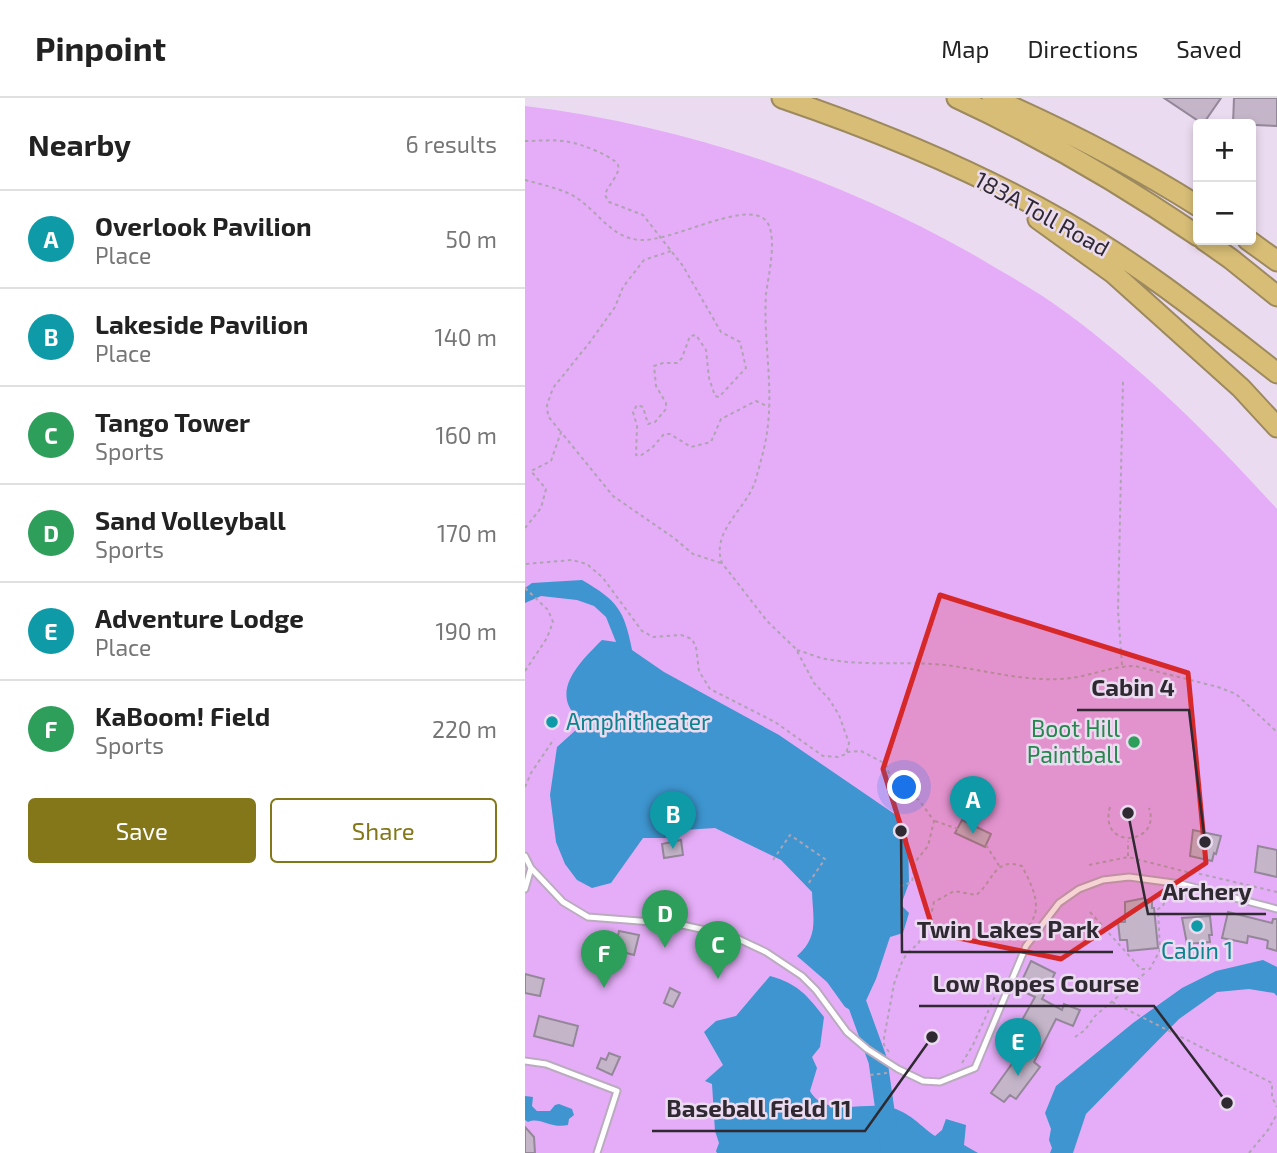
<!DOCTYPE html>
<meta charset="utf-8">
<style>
:root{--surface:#fff;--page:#f2f2f2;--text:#222;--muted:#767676;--line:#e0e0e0;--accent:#83771a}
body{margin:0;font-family:"Exo 2",sans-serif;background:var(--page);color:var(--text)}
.controls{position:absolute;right:21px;top:21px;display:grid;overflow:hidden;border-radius:7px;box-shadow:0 4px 10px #0003}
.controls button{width:63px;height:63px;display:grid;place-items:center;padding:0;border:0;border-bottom:2px solid var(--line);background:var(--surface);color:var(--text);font:35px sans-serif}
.you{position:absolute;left:380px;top:690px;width:24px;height:24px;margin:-18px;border:5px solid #fff;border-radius:50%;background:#1a73e8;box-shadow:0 0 0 10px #1a73e833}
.badge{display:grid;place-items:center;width:46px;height:46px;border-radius:50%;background:var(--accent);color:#fff;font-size:23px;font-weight:700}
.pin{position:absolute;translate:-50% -58px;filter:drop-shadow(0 2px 4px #0008)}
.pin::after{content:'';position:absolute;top:37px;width:24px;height:21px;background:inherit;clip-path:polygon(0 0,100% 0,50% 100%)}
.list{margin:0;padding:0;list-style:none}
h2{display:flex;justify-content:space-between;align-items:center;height:91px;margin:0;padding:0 28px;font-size:30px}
h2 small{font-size:23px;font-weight:400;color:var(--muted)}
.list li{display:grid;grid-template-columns:46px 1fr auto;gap:21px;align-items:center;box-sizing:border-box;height:98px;padding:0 28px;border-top:2px solid var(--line)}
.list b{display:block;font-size:26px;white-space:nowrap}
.list p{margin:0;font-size:23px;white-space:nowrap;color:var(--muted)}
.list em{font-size:23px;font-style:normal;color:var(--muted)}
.actions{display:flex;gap:14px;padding:21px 28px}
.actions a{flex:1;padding:16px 0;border:2px solid var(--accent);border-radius:7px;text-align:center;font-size:24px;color:var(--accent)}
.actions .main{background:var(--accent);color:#fff}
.map{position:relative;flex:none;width:752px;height:1055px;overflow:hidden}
header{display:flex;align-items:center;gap:42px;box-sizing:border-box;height:98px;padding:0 35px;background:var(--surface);border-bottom:2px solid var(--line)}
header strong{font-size:33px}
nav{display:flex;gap:38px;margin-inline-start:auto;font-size:24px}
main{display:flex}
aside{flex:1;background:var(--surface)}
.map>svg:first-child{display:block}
.green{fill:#e5adf7}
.water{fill:#3e95cf}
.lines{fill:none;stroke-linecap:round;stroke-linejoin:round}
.river{stroke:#3e95cf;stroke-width:19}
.building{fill:#c4b5c9;stroke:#95879a;stroke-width:2}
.lane-casing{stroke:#baabbf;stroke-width:9}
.highway-casing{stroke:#9c895e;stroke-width:23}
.path{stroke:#afa2b3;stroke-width:2;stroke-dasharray:3.5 3.5;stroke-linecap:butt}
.lane{stroke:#fff;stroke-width:5}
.highway{stroke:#d7bd76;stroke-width:19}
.marked{fill:#d62828;fill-opacity:0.2;stroke:#d62828;stroke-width:5;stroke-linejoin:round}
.culture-dot{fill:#0f9aa8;stroke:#ebdbf0;stroke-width:2.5}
.leisure-dot{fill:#2e9e5b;stroke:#ebdbf0;stroke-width:2.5}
.labels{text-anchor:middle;stroke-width:5;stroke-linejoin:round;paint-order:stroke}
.street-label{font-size:23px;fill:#2f2931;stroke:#ebdbf0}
.culture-label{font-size:23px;fill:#0d838f;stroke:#ebdbf0;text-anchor:start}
.leisure-label{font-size:23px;fill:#27864d;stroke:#ebdbf0;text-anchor:end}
.leader{fill:none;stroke:#2f2931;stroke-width:2.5}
.callout-dot{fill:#2f2931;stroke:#ebdbf0;stroke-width:2.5}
.callout-label{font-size:24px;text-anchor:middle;font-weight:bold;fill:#2f2931;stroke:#ebdbf0;stroke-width:5;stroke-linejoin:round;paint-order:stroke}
</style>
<header>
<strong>Pinpoint</strong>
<nav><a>Map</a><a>Directions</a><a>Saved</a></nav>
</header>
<main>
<aside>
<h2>Nearby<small>6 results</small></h2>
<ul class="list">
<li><span class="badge" style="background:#0f9aa8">A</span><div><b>Overlook Pavilion</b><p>Place</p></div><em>50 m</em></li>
<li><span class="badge" style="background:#0f9aa8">B</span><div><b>Lakeside Pavilion</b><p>Place</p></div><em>140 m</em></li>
<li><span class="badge" style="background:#2e9e5b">C</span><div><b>Tango Tower</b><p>Sports</p></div><em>160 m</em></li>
<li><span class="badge" style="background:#2e9e5b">D</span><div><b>Sand Volleyball</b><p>Sports</p></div><em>170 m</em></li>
<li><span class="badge" style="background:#0f9aa8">E</span><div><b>Adventure Lodge</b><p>Place</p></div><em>190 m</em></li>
<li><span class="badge" style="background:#2e9e5b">F</span><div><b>KaBoom! Field</b><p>Sports</p></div><em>220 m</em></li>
</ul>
<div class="actions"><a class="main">Save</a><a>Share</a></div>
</aside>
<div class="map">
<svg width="752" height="1055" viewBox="0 0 752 1055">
<rect width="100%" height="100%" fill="#ebdbf0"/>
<path class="green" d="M0,8C158,27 311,79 449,157C479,175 511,192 539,213C617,270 687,339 752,411V1055H0Z"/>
<path class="water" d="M57,482C93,503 99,512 107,552L139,574L254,637L371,717L383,741L384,785L376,807L384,815L378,835L365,839L351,881L339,907L342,922H335L329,919V914L320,909L302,884L272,858C294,839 288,821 287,794L256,762L190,730L159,732L141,740H118L86,785L67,790L52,782L40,766L31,744L25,697L32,649L52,631L53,620C24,593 56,563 77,542L91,544L81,519L69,508L52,502L16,498L0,505V490L7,485Z
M738,862L752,869V898L749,895L724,891L692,894L654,921L561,1016L548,1055H525L527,1050L524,1042L526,1031L520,1015L531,988L608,925L657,890L691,873Z
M245,878C273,886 281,896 299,919L295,949L287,959L292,970L285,993C301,1021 342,1002 368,1010C388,1017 394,1027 410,1038L417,1032L421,1021L441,1027L439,1047L453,1055H192L191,1053L194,1045L190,1033L187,986L180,983L198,967L179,934L191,923L211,918Z
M0,998L8,999L7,1008L12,1013H25L30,1007L34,1006L47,1011L49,1017L44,1021L43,1027C25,1031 15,1018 3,1024L0,1022Z"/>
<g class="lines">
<path class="river" d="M329,897L353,963L366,1055"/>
</g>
<path class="building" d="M639,0H696L678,26Z
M709,0H752V28L708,26Z
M437,722L466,736L460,749L430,735Z
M668,732L696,738L691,756L689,755L687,763L665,758Z
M156,742L158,757L139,760L137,746Z
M733,748L752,752V779L730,774Z
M620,800V802H627V810H629L633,850L603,853L602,842H595L593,824H600V804Z
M703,814L747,825L748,821H752V853L742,850L743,843L741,842L723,838L722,845L697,840Z
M685,818L687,837H684L685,844L662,846L657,820Z
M94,833L114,837L109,857L90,852Z
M506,863L530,875L517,901L537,912L539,906L555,912L548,928L531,921L509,964L515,969L491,1001L485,997L479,1004L466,995L499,949L488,943L494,932L492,931L510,899L493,891Z
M0,876L19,881L15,898L0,895Z
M145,890L155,895L148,909L139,905Z
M14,918L53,928L48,948L9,938Z
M84,955L95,959L87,977L72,970L76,960L81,962Z
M0,1029L9,1039L10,1055H0Z"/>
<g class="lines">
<defs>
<path id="lane" d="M0,758L6,770
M0,791L6,770L38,804L63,819L153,826L207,838L241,854L277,878L291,892L322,934L342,951L373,971L398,983L415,984L450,970L501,848L534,805L554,791L578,782L604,779L656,786L752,811
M0,963L21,966L92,993L72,1055"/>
<path id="highway" d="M257,0C354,33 451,73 540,124C616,167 684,222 752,275
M432,0C516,39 597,86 673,138
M467,0C538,31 608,67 673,108
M513,121L588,175L716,290L752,329
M679,142L706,161L752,198
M723,142L752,163"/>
</defs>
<use href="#lane" class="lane-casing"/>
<use href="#highway" class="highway-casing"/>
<path class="path" d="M0,43C14,43 30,41 44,44C54,45 90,59 93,67C96,76 82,88 80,97L84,104L118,117L158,168L196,234L215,244L221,270L194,299L190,298L184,280L181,252L171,237L165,238L157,260L152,265H138L129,268L131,288L141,305V311L130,324L123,326L118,309L112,307L108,314L112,328L111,357L115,358L127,350L139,336H145L166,349L186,344L196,321L231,303L244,309
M0,82C15,86 32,90 45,96C71,109 84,140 115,142C146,144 214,105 238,120C255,131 243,179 241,196C238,242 249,289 242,334C240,350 235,365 231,381C223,410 185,433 197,465L242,523L271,551L289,585L304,601L314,617L324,645L321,656L313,659L298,658L250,624L185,591L174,573L171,549L167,541L156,537L128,539L117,533L78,480L62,466L47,462L0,466
M35,333L23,318L22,307L28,290L65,244L90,209L98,189L119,162L146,153
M0,430L16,410L21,391L6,373L26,363L36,334L88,398L149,440L168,456L196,465
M0,490L23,512L28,524L22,540L0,573
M272,552C283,555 295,561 307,562C343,568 382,563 420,567C459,572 497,583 536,581C561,580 585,568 610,568L693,589L711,596L752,634
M597,567L593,512L598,283
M322,654L336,653L361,666L368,687L394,702L409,723L403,748L390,764L387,784L375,788
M0,689L6,675L29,641
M585,709C573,753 637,747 624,710
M410,723L433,731
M461,747L475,769
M603,758V743
M248,762L265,737L300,761L283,786
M564,767L603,759L666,775
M667,774L752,794
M565,814L616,871H625L635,852L633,811L638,808L643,793
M587,904L747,985V999L752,1009
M550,939L560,932L570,918L619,876L620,872
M364,954L359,947V940L369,886L377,864L382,855L393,846L404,825L409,804L429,793L451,797C467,786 469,758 497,768C504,782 514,799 510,816C508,823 502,830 499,836
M437,965L448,947L476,885
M345,977L362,975
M724,1055L743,1032L752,1016"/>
<use href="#lane" class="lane"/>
<use href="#highway" class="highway"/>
</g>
<path class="marked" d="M415,497L663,575L681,765L536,861L409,835L358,671Z"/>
<g class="culture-dot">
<circle cx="27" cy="624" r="7"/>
<circle cx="672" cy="828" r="7"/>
</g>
<circle class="leisure-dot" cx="609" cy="644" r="7"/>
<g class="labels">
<g class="street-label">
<text transform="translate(517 116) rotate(29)" y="8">183A Toll Road</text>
</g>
<g class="culture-label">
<text x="41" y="632">Amphitheater</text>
<text x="672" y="861" text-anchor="middle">Cabin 1</text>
</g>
<g class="leisure-label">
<text x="595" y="639">Boot Hill<tspan x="595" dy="26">Paintball</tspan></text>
</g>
</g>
<path class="leader" d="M680 744L664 612H552M603 715L623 816H741M376 733L377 854H588M702 1005L629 908H394M407 939L340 1033H127"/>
<g class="callout-dot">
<circle cx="680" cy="744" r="7"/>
<circle cx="603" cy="715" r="7"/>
<circle cx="376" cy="733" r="7"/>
<circle cx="702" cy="1005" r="7"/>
<circle cx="407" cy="939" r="7"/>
</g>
<g class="callout-label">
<text x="608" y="598">Cabin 4</text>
<text x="682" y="802">Archery</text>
<text x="483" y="840">Twin Lakes Park</text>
<text x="511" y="894">Low Ropes Course</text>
<text x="234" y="1019">Baseball Field 11</text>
</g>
</svg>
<div class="controls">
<button>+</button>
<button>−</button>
</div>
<div class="you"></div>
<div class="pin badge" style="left:448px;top:736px;background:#0f9aa8">A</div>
<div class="pin badge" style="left:148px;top:751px;background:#0f9aa8">B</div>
<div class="pin badge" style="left:193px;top:881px;background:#2e9e5b">C</div>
<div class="pin badge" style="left:140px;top:850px;background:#2e9e5b">D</div>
<div class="pin badge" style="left:493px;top:978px;background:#0f9aa8">E</div>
<div class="pin badge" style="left:79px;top:890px;background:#2e9e5b">F</div>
</div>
</main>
